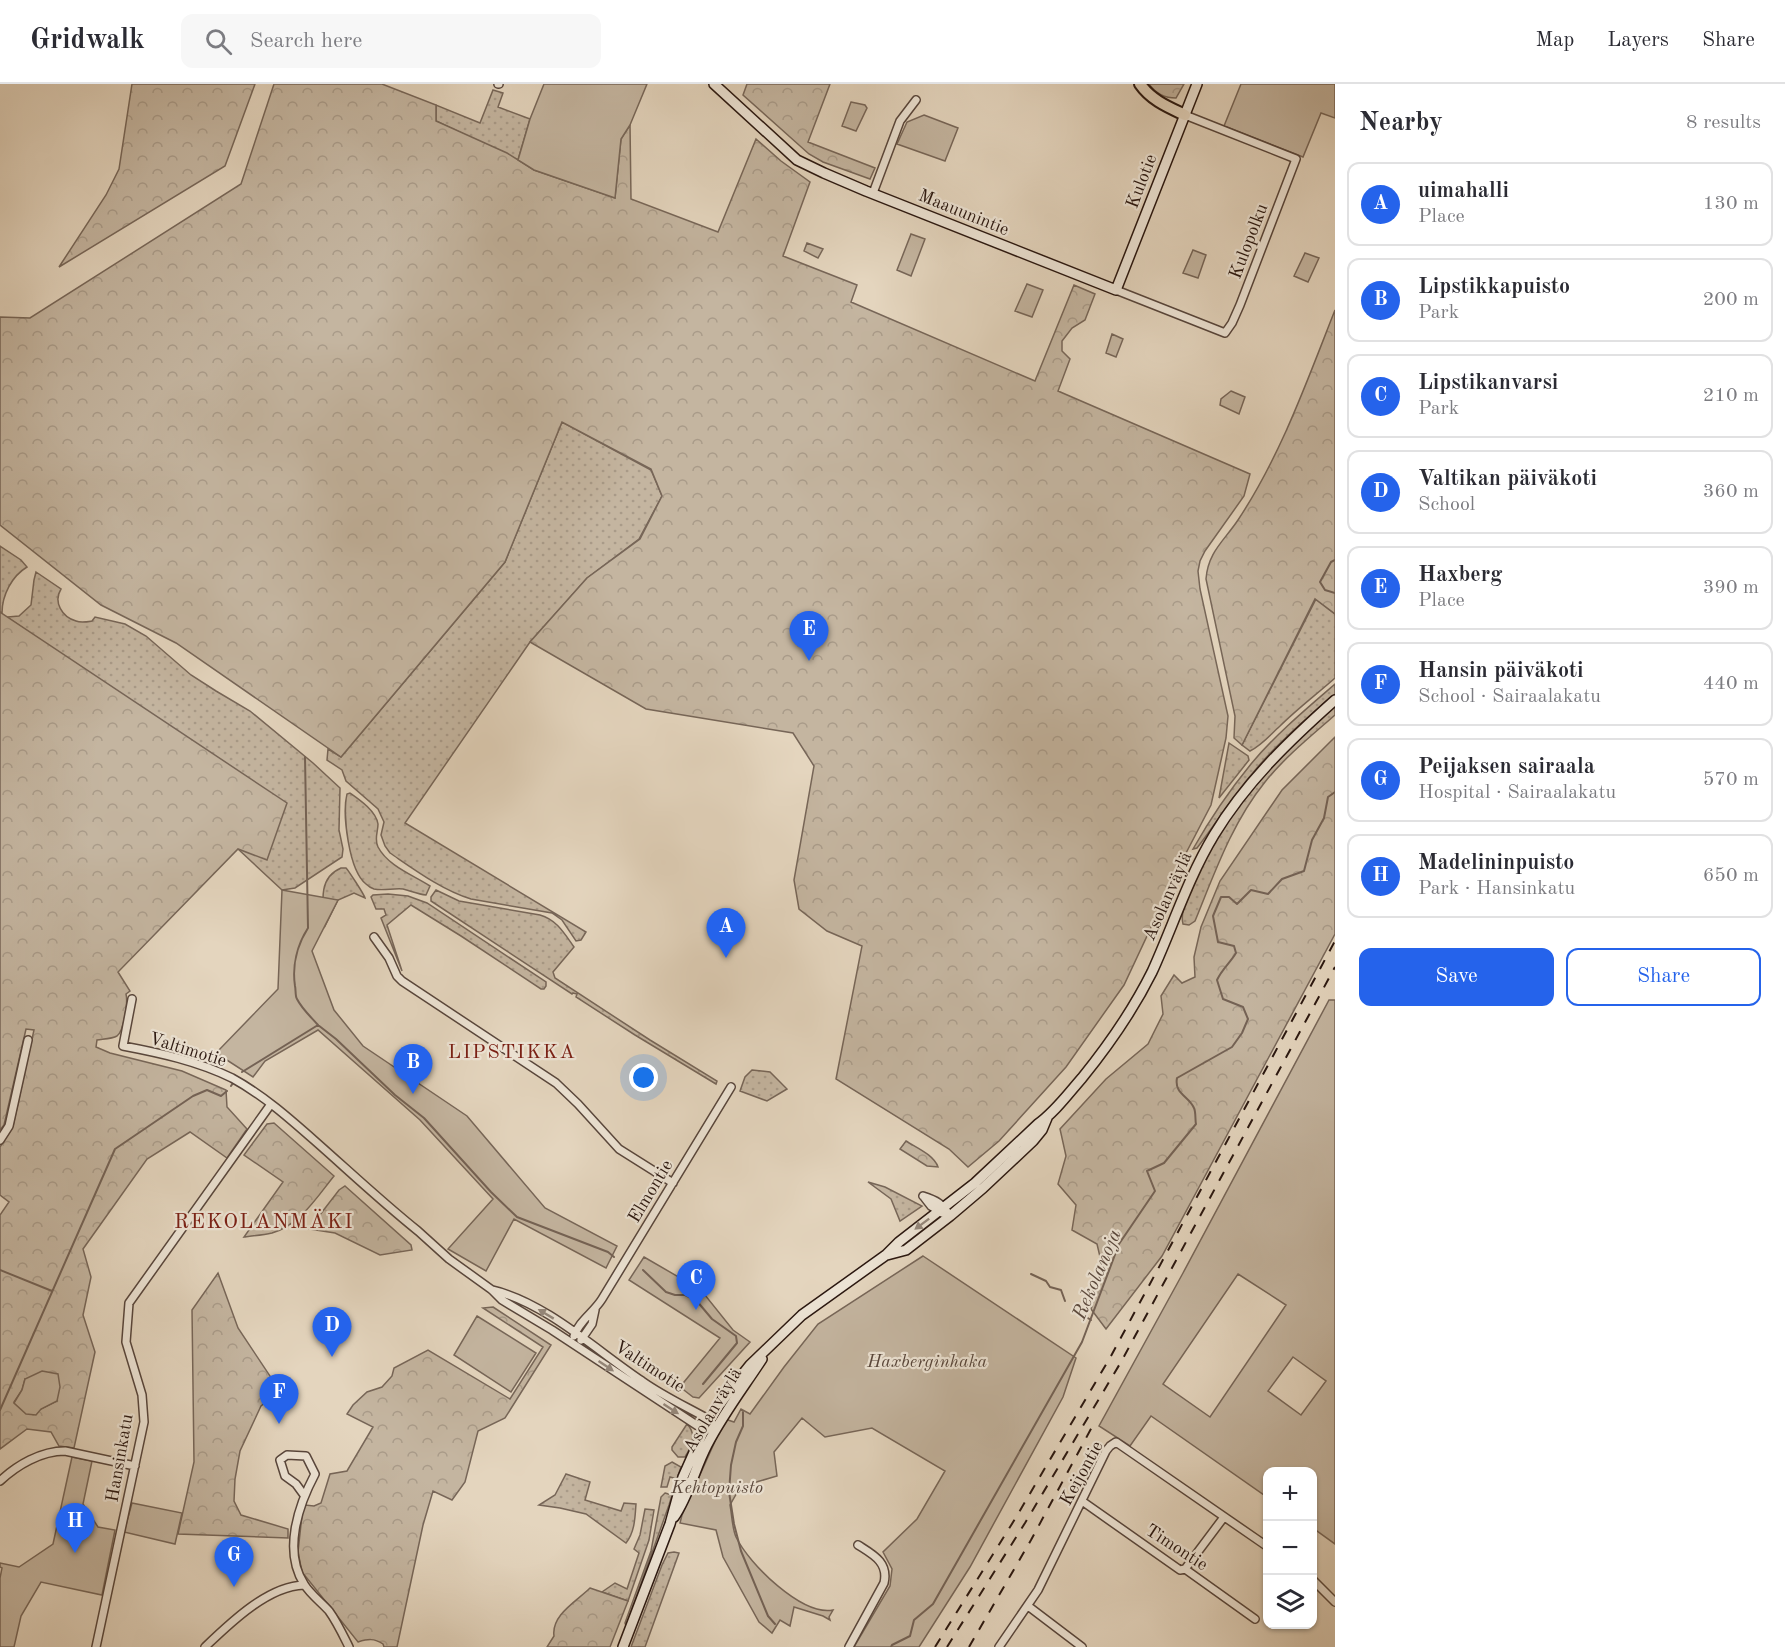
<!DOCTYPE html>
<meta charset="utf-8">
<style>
:root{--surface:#fff;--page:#f7f7f7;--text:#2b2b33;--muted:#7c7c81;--line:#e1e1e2;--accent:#2563eb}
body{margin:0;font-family:"Old Standard TT",serif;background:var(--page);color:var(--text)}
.controls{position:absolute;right:18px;bottom:18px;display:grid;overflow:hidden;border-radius:12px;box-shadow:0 2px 4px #0004}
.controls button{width:54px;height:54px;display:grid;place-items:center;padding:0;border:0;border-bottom:2px solid var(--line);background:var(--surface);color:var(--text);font:30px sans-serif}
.you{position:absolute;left:644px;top:994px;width:21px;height:21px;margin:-15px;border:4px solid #fff;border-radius:50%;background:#1a73e8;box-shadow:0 0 0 9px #1a73e833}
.badge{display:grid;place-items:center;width:39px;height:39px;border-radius:50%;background:var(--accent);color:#fff;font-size:20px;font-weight:700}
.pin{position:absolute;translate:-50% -50px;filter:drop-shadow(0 2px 3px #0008)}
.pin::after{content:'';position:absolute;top:32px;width:21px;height:18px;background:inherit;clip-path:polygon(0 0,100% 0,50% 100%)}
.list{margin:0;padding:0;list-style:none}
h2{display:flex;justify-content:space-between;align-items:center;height:78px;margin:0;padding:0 24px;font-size:26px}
h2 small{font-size:20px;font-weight:400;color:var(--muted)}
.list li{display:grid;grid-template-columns:39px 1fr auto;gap:18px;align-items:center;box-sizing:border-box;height:84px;margin:0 12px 12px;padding:0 12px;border:2px solid var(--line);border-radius:12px}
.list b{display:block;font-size:22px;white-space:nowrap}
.list p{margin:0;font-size:20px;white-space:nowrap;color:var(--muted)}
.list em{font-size:20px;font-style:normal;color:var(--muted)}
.actions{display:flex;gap:12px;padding:18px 24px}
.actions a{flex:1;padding:14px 0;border:2px solid var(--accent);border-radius:12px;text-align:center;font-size:21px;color:var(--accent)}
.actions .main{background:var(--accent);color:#fff}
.icon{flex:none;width:33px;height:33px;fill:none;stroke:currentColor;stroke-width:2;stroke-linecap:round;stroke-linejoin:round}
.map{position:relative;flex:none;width:1335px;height:1563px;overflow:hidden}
header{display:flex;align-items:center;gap:36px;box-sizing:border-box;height:84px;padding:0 30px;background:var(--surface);border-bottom:2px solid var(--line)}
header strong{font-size:28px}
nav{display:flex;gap:33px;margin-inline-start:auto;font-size:21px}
.search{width:420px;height:54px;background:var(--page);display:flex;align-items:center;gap:15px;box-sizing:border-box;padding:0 21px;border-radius:12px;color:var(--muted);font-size:22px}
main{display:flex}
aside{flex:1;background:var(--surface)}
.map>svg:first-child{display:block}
.grass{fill:url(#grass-dots);stroke:#776658;stroke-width:1.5}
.forest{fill:url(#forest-crowns);stroke:#776658;stroke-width:1.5;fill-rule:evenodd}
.park{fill:#c4b5a0;stroke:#776658;stroke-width:1.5;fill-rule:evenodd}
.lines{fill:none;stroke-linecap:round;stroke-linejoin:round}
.stream{stroke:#746255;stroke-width:2}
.street-casing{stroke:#58463c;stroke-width:10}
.secondary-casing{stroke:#2a1710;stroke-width:12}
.primary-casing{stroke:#2a1710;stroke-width:14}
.street{stroke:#ede4d5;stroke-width:7}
.secondary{stroke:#ede4d5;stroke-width:9}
.primary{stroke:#e4d5be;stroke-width:10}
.rail{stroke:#2a1710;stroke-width:2;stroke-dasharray:10 10;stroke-linecap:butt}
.oneway{fill:#95887c}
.labels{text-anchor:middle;stroke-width:4.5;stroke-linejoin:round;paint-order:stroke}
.street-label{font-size:18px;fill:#2a1710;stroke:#ede4d5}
.park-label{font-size:18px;font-style:italic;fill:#58463b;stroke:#ede4d5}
.neighbourhood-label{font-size:20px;letter-spacing:1.5px;fill:#7a1f14;stroke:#ede4d5}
.water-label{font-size:20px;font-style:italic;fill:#5b493e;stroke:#ede4d5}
.quarter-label{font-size:21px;letter-spacing:1.5px;fill:#7a1f14;stroke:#ede4d5}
</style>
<header>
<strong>Gridwalk</strong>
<div class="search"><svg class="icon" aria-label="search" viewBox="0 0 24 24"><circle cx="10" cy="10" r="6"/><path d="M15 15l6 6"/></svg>Search here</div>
<nav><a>Map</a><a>Layers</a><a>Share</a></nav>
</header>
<main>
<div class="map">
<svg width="1335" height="1563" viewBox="0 0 1335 1563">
<defs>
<pattern id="grass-dots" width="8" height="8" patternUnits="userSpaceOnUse" patternTransform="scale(1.5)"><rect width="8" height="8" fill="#c4b5a0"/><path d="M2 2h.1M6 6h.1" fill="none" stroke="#a99b89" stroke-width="1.8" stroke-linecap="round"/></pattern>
<pattern id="forest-crowns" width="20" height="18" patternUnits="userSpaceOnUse" patternTransform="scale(1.5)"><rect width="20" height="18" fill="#c4b5a0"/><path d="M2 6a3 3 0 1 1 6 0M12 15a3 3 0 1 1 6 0" fill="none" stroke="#a99b89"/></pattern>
</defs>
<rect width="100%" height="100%" fill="#e4d5be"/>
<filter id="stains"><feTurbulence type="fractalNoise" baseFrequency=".00333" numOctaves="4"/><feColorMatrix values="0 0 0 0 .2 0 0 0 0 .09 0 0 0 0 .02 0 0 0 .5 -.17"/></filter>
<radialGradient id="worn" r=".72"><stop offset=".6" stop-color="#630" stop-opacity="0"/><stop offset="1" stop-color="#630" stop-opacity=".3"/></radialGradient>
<path class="grass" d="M493,6L503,9L498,23L530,35L518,76L436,37V21L480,39Z
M562,338L651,386L662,412L639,455L587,494L530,558L405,739L586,848L581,856L576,857L562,836L552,829L471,815C442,806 415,786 390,769L385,762L381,751L384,738L378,725L346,697L342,686L327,676L328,665L341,673L505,478Z
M0,462L21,476L27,483C12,492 2,511 2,529L0,528Z
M36,488L61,505C53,518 62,533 76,537C81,539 86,538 92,537L95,533L125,540L146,552L191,591L216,607L250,627L313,679L340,704L339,746L343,765L342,773L295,804L282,806L238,765L23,544L7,533L19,532L31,521L34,496Z
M1316,515L1335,530V594C1317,610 1297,625 1280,642C1270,651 1262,661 1250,667L1242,661Z
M1335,600V610C1306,635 1276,660 1252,690C1232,713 1216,740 1197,764L1193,765C1210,735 1229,707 1251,680C1275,651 1306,625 1335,600Z
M1335,622V631C1311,652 1285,673 1265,698C1232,739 1215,788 1195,837L1189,841L1183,840C1180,828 1187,816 1192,805C1220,731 1277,673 1335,622Z
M1229,659L1248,672L1249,676L1219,714Z
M350,709C360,716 376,727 378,740C378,748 374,755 378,763C388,782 413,791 430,802L426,811C418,810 411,807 403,805C394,804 383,807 374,805C371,804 368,802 366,800C349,787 342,730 347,710Z
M341,784H346C348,786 364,810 365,814L354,809L338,816L325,842C323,821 317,794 341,784Z
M436,806L459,817L540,831C557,836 564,849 574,863L553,888L555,894L650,956L717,997L716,1000L635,951L576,913L577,910L573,909L572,910L431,817V813Z
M388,810L408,812L427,819L546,898V902L544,905H541L461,852L411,821L387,841L402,887L381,834L386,831L384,825H376L371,813L373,811Z
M752,986L770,988L787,1005L767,1017L740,1007L745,993Z
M868,1098L885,1103L922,1122L900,1137L891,1115Z
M687,1340C697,1350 692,1362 685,1373H678L672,1366V1363Z
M672,1378L681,1383L677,1395L670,1393L667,1403H661L665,1382Z
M566,1390L590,1398L585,1416L621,1427L624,1419L636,1420C635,1433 635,1448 626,1459L586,1430L560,1424L539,1421L555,1411Z
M665,1409L672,1411L669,1421L626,1542L625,1539L651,1467L661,1413Z
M645,1425L654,1426L649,1456L628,1517L602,1508L615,1499L627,1505L639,1469L634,1465L640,1451Z
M674,1468L679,1469L645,1563H631L662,1481L668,1469Z"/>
<path class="forest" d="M132,0H255L225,82L59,183L106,111L119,85Z
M274,0H382L436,21V37L507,69L534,86L615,114L621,55L630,41L631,115L718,148L756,55L781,77L810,98L783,172L857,201L851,218L1035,297L1074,201L1095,210L1085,236L1072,244L1062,257V267L1070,275L1058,307L1250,390L1244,412L1205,467L1200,477L1198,487L1200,505L1228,632L1226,654L1211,721L1185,771L1124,901L1066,983L999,1057L968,1083L949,1065L836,995L862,862L827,847L799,825L794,796L814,682L793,649L646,625L530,558L587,494L640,455L662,412L651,385L562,338L505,478L341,673L176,559L101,521L0,441V233L30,234L241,100Z
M747,0H830L808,58L875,84L870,95L823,78L809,70L743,11Z
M1149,0H1184L1176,14C1164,14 1156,10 1149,0Z
M1335,226V530L1315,515L1242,661L1234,654L1235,632L1206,495C1208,468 1224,457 1238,436C1281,371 1307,297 1335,226Z
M0,528L287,719L267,776L238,765L118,888L130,907L126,910C128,918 124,947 117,952C112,955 103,955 97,956L96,963L110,969L182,987L226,1006L227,1023L247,1045L227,1074L190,1048L147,1075L83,1165L91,1193L83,1231L95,1268L74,1364L59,1362L51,1348L27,1345L0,1365V1131L9,1118L0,1111V1063L13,1042L34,946L26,945L4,1041L0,1046ZM25,1295L57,1317L41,1325L14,1318L22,1306Z
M1335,653V850L1162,1172L1106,1245L1091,1225L1101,1177L1097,1160L1072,1146L1076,1121L1058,1100L1066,1072L1060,1045L1106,995L1148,960L1163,930L1161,912L1174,891L1182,899L1195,893L1194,873L1201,843L1220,797L1282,706Z
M274,1039L334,1092C317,1113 300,1141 272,1149C263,1151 253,1152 244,1153L283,1098L244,1071L267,1040Z
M906,1057C917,1064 934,1071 938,1083L927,1082L900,1065Z
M345,1102L411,1161L412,1166L380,1171L335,1149L309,1145L339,1106Z
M218,1189L238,1244L280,1307L261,1322L240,1367L235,1395L234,1417L241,1431L288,1445V1454L178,1450L194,1378L192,1226Z
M493,1223L551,1261L505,1334L478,1347L465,1398L452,1416L433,1407L423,1441L397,1563H384L383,1560C374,1554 368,1555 358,1558L302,1488L298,1468L302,1431L305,1421L314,1422L321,1419L330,1390L347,1387L373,1343L347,1330L353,1321L367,1308L382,1303L392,1292L394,1284L428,1266L510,1315L543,1263L483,1224Z
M590,1504L628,1517L610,1563H547L554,1552C551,1531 577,1517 590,1504Z"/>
<path class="park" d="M544,0H647L630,41L621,55L615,114L534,86L518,76L530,35Z
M1241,0H1335V34L1321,29L1303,73L1224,42Z
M851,18L865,21L867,24L856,47L842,42Z
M924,31L958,44L945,77L897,60L907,38Z
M911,150L925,155L911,192L897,186Z
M807,159L823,165L818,174L804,167Z
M1193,166L1206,171L1198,194L1183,189Z
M1305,169L1319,174L1308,198L1294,192Z
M1027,200L1043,206L1032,233L1015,227Z
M1112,250L1123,255L1116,273L1106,269Z
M1231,307L1245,313L1239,330L1220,321L1221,315Z
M282,806L338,816L312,867L334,926L363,962L467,1032L545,1124L617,1162L606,1184L514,1135L486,1187L448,1165L493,1115L420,1036L318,946L265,977L253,993L216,969L278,905Z
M1329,916H1335V1460L1313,1444L1312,1388H1268L1267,1413L1151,1332L1130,1362L1099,1342L1183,1189ZM1238,1190L1286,1221L1210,1333L1163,1300ZM1293,1273L1326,1297L1301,1331L1268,1307Z
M923,1172L1076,1274L1063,1313L970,1483L919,1563H854L890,1502L892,1485L883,1468L917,1435L945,1387L872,1344L825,1353L802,1334L774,1368L777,1392L753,1399L738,1407L730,1421C732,1431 732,1444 736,1453C749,1480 802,1532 833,1526L829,1533L830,1536L823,1532L794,1523L790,1542L780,1536L772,1549L759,1538L723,1473L716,1446L680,1439L682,1431L725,1335L734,1338L741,1325L750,1330L784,1283L818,1240Z
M644,1173L701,1206L733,1246L750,1258L699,1314L693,1313L680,1303L720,1254L629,1196Z
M477,1232L536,1269L511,1308L454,1271Z
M42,1287L58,1290L60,1303L57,1317L41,1325L36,1331L26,1330L14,1319L22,1306L25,1295Z
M72,1373L92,1377L83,1420L98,1443L115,1446L102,1511L41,1498L21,1532L14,1563H0V1494L2,1484L0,1483V1479L19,1483L53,1460Z
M132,1419L182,1429L175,1460L124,1448Z"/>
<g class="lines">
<path class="stream" d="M1335,476L1331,478L1320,498L1325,506L1335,509
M305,673L308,844C297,861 292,882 295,902C296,906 295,912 297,915C302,925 311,933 318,941
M242,988L318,941L336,955L395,1011L424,1034L491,1108L517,1133L608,1168L614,1173
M231,1002L233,999
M0,1186L52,1207
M643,1186L666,1208L675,1211H685L696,1216L712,1235L736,1252L737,1259L703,1300
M1031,1190L1046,1197L1050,1203L1061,1206L1065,1217
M1073,1225L1091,1236
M0,1326L115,1065L193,1012L207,1006L221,1012L227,1007
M743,1328V1342L736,1358L731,1381L729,1408L734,1440L741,1467L768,1532L775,1540
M891,1563L892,1561L910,1552L914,1536L933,1520L1082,1258L1119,1160L1155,1107L1147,1087L1164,1079L1196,1040C1195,1036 1196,1028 1194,1024C1189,1012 1174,1010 1177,994L1232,963L1242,949L1248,935L1243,923L1223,915L1217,896C1222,885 1230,879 1236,869L1234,862L1218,858L1213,832L1221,813H1229L1237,820L1251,806L1268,810L1282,795L1304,787L1312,756L1324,734L1328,713L1335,708"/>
<defs>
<path id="street" d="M498,0H499
M873,109L900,37L916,16
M1116,206L1225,249L1232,239L1240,221L1296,75L1185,31
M374,853L389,874L397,892L402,897L556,999L578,1020L619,1065L673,1099
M132,915L123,962C160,969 197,977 232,994C263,1011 289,1034 315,1057C349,1087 383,1119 418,1147L449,1175L492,1206L502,1216L552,1246L704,1346L716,1344L710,1336C687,1323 663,1312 642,1297C597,1267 545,1218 492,1206
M0,1056L9,1042L28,956
M923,1112C936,1116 943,1120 950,1132
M924,1113L931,1122L942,1129
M574,1252C579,1237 594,1228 602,1215L731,1003
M581,1256L592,1240L595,1226
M0,1397C17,1381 41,1367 65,1367L135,1382
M304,1411L296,1400L285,1392L280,1376L287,1371L306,1372L315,1390C298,1422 283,1467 304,1500C310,1510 321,1518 329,1527C337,1538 343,1551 349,1563
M1082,1417L1180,1486L1185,1485L1255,1535
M1185,1485L1224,1433
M1312,1495L1335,1518
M1028,1522L1082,1563
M96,1563L144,1338L142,1311L126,1258L129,1219L271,1020
M205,1563C230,1539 268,1502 304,1501
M849,1563L884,1499C889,1478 872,1470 858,1461
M999,1563L1038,1506L1106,1367L1110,1362L1116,1358L1268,1463"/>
<path id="secondary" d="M714,0L797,76L824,89L866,107L1116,206L1197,0
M887,1171L906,1166L950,1132L983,1104L1033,1057L1042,1046L1047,1034
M674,1433C689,1411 695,1384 707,1361C723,1330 743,1304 762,1275
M623,1563L670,1440L683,1393L704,1346L717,1324L738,1296L750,1281L802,1231L886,1171L899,1158L975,1099L1038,1040C1055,1028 1068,1010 1082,994C1108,962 1133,926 1152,888C1173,842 1188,794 1214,751C1246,698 1289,657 1335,616"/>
<path id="primary" d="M1140,0C1151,16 1168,23 1185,31"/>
</defs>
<use href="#street" class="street-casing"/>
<use href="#secondary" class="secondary-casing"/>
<use href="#primary" class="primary-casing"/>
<use href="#street" class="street"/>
<use href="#secondary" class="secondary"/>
<use href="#primary" class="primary"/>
<path class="rail" d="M935,1563L1015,1435L1111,1272L1335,857
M947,1563L1025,1439L1121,1278L1335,883
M969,1563L1031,1456L1092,1343"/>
</g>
<defs><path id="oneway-solid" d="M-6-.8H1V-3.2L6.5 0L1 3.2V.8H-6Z" transform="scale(1.5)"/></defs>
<g class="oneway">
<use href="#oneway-solid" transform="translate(922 1140) rotate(143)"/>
<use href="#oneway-solid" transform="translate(546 1230) rotate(-149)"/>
<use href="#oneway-solid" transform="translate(606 1282) rotate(34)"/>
<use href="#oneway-solid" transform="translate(671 1325) rotate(33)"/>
</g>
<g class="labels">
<g class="street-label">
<text transform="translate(1141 97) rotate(-69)" y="6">Kulotie</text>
<text transform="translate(964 128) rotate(22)" y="6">Maauunintie</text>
<text transform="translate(1248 157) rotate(-69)" y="6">Kulopolku</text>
<text transform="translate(1167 812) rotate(-66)" y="6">Asolanväylä</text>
<text transform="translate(188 965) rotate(17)" y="6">Valtimotie</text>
<text transform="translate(650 1107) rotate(-59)" y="6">Elmontie</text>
<text transform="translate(650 1282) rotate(33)" y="6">Valtimotie</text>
<text transform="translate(712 1326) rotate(-59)" y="6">Asolanväylä</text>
<text transform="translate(119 1374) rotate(-80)" y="6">Hansinkatu</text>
<text transform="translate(1081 1389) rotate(-61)" y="6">Keijontie</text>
<text transform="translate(1177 1463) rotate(33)" y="6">Timontie</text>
</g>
<g class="park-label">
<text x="927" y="1283">Haxberginhaka</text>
<text x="717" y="1409">Kehtopuisto</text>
</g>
<g class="neighbourhood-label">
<text x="512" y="974">LIPSTIKKA</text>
</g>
<g class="water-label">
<text transform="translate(1096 1190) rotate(-67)" y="7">Rekolanoja</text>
</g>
<g class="quarter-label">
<text x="264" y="1144">REKOLANMÄKI</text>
</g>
</g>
<rect width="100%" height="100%" filter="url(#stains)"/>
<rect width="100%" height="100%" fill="url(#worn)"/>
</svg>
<div class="controls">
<button>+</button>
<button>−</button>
<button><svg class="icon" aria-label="layers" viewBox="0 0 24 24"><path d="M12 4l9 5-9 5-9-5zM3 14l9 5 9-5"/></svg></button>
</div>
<div class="you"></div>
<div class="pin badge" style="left:726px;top:874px">A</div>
<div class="pin badge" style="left:413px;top:1010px">B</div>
<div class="pin badge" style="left:696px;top:1226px">C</div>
<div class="pin badge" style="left:332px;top:1273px">D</div>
<div class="pin badge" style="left:809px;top:577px">E</div>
<div class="pin badge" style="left:279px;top:1340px">F</div>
<div class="pin badge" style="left:234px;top:1503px">G</div>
<div class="pin badge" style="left:75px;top:1469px">H</div>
</div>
<aside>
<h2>Nearby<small>8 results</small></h2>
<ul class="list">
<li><span class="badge">A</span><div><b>uimahalli</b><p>Place</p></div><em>130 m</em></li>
<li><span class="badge">B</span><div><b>Lipstikkapuisto</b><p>Park</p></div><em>200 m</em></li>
<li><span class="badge">C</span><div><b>Lipstikanvarsi</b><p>Park</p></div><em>210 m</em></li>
<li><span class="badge">D</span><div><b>Valtikan päiväkoti</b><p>School</p></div><em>360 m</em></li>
<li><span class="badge">E</span><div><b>Haxberg</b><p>Place</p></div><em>390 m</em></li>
<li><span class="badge">F</span><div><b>Hansin päiväkoti</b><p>School · Sairaalakatu</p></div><em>440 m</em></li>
<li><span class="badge">G</span><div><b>Peijaksen sairaala</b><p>Hospital · Sairaalakatu</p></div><em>570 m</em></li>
<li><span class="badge">H</span><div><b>Madelininpuisto</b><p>Park · Hansinkatu</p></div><em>650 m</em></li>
</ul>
<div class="actions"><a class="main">Save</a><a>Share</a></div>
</aside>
</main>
